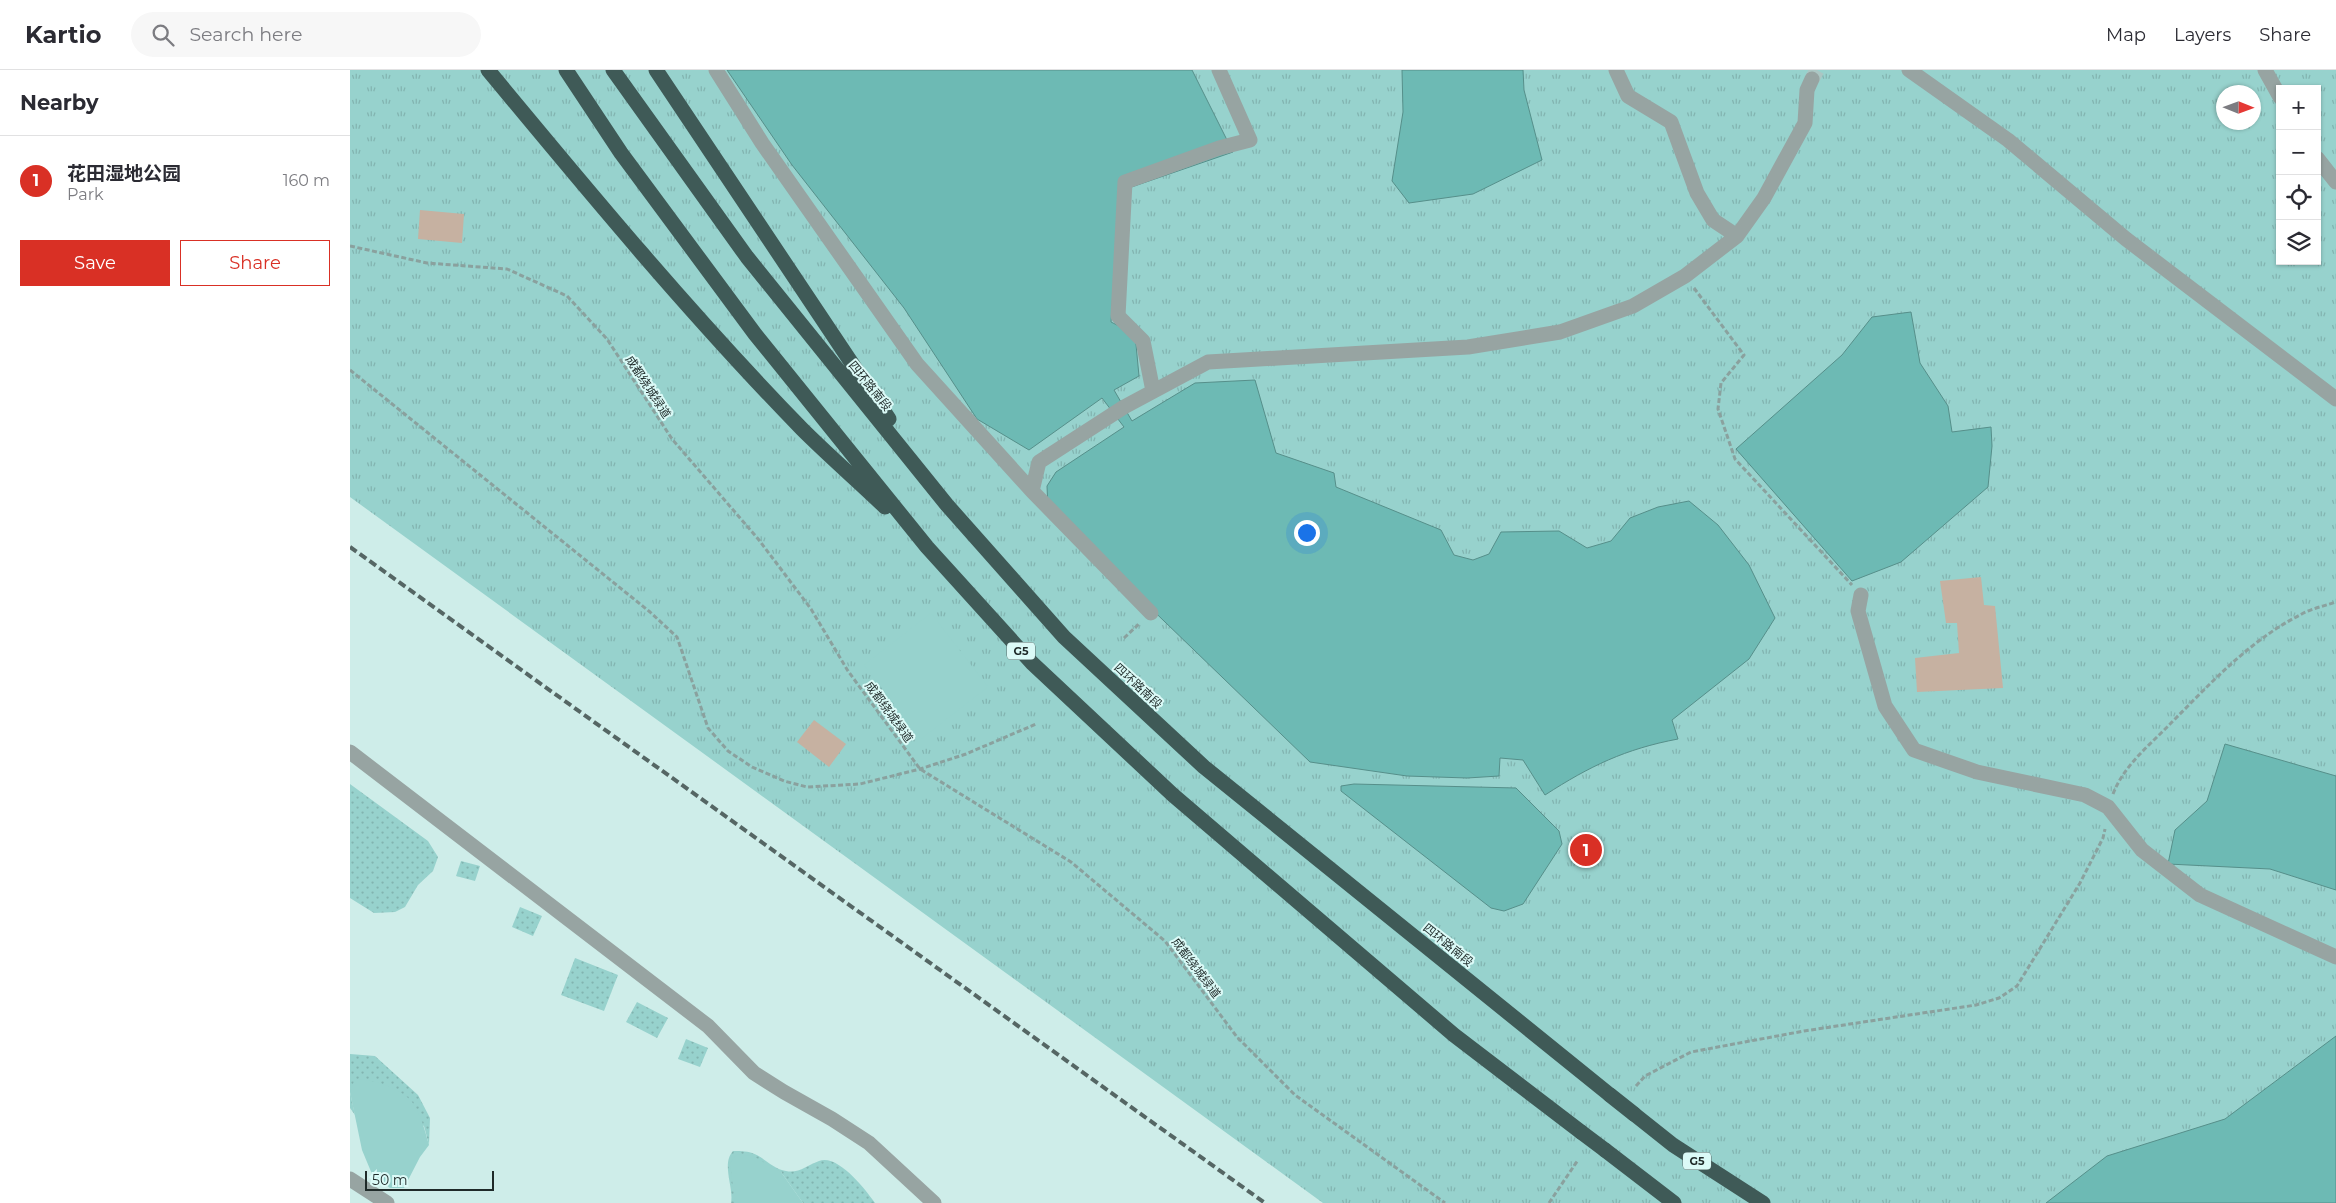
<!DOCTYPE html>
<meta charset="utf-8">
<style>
:root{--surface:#fff;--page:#f7f7f7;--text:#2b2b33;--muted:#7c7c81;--line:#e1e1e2;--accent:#d93025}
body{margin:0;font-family:Montserrat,"Noto Sans SC",sans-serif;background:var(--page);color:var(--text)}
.controls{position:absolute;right:15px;top:15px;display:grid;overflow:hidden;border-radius:0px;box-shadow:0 1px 4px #0004}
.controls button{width:45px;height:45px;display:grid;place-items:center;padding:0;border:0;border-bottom:1px solid var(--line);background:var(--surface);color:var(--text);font:25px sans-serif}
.compass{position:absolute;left:1866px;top:15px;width:45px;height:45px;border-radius:50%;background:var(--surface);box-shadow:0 1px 4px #0004;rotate:91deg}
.scale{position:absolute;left:15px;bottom:12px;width:129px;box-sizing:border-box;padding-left:5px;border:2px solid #1f2a29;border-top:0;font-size:14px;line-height:18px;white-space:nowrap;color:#1f2a29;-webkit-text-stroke:4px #dbfaf7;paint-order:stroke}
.you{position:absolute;left:956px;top:462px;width:18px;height:18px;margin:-12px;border:4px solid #fff;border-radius:50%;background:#1a73e8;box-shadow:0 0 0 8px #1a73e833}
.badge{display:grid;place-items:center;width:32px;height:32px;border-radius:50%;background:var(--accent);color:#fff;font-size:16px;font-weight:700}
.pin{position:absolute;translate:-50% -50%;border:2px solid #fff;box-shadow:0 1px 5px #0006}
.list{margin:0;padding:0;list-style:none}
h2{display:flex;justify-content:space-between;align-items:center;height:65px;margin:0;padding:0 20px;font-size:21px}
h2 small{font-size:16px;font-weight:400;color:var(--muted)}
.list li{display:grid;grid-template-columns:32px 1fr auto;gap:15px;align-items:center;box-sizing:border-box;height:90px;padding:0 20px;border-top:1px solid var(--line)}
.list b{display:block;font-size:19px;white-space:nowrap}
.list p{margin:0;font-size:16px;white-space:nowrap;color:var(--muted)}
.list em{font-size:16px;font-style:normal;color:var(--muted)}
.actions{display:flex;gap:10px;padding:15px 20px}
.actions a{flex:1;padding:11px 0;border:1px solid var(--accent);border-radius:0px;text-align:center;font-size:18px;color:var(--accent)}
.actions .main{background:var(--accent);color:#fff}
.icon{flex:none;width:28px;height:28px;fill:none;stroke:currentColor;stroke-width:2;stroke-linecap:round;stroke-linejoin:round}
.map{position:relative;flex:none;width:1986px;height:1133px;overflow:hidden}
header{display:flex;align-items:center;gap:30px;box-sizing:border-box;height:70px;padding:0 25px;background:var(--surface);border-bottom:1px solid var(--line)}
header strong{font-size:24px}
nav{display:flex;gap:28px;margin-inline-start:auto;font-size:18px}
.search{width:350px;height:45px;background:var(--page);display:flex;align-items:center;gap:12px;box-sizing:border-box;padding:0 18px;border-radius:28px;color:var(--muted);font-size:19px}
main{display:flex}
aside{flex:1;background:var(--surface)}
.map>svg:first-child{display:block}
.grass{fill:url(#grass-dots)}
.park{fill:url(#park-tufts);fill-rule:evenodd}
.pitch{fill:#97d2cd}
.water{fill:#6dbab4;stroke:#568f8a}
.building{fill:#c6b1a1}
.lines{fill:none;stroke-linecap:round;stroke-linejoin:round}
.minor-tunnel{stroke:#abc6c3;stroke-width:15;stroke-dasharray:15 8;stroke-linecap:butt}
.path{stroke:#8aa19e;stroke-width:3;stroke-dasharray:5 2.5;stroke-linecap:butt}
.minor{stroke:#97a4a2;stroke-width:15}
.highway{stroke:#3f5a57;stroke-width:15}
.rail{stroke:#556664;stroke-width:4;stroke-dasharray:8 4;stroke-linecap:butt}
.highway-bridge{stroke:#3f5a57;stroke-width:15}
.labels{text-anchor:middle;stroke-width:4;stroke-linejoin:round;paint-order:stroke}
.shield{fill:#dbfaf7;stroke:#576867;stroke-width:1}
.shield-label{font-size:11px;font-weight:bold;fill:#1f2a29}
.street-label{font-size:12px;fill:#1f2a29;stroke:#dbfaf7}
</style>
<header>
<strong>Kartio</strong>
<div class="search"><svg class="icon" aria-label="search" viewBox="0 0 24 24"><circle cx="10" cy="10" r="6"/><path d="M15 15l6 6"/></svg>Search here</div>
<nav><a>Map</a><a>Layers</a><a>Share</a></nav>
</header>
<main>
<aside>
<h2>Nearby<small></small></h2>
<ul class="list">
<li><span class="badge">1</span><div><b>花田湿地公园</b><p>Park</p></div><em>160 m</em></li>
</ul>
<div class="actions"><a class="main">Save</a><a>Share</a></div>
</aside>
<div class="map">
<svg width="1986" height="1133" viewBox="0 0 1986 1133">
<defs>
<pattern id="grass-dots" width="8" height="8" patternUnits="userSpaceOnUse" patternTransform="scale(1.25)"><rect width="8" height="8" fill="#97d2cd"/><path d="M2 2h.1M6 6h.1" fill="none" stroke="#82b4b0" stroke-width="1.8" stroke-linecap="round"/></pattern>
<pattern id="park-tufts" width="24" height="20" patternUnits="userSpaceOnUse" patternTransform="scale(1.25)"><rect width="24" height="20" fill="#97d2cd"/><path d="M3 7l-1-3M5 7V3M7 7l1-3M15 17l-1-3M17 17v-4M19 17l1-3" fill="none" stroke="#82b4b0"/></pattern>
</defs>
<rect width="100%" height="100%" fill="#ceede9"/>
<path class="grass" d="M0,714L78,771L88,787L83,801L68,815L55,837L45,842L24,843L0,828Z
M111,791L130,796L125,811L106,806Z
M170,837L192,846L183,866L162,857Z
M225,888L268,905L254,941L211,925Z
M287,932L318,948L307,968L276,952Z
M336,969L358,978L350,997L328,989Z
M0,984L25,986L68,1025L80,1048L79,1075L74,1056L0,1022L5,1045L0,1038Z
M383,1081C388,1081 396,1081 402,1083C414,1087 423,1099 436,1101C448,1104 458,1095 469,1091C488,1084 515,1119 525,1133H453L431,1102L385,1125V1133H381C384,1117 371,1094 383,1081Z"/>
<path class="park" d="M0,0H1986V1133H973L0,427ZM1930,19H1967V191H1930ZM1874,22H1904V52H1874Z"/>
<path class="pitch" d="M581,543L638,617L571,669L514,595Z
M5,1009C22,1009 51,1018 62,1032C71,1044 75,1061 79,1075L70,1087L54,1118H40L22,1104L12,1080L0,1022Z
M387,1084L403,1086L431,1102L453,1133H385L380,1093Z"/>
<path class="water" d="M377,0H842L883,82L770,121L761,252L785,264L789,306L764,320L782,351L845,313L905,310L926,383L984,403L986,417L1091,460L1104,485L1123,490L1139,484L1151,462L1209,461L1237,478L1261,471L1280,448L1308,437L1339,431L1368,455L1399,495L1425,548L1399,589L1322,650L1328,669C1275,679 1240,696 1195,725L1173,690L1150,688L1149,706L1117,708L1057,706L960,692L698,439L697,416L706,402L774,357L752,328L679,380L627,349L554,238L442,95Z
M1052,0H1173L1174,20L1192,90L1123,124L1059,133L1042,111L1053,42Z
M1561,242L1570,293L1598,336L1602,362L1641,357L1642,376L1638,417L1551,492L1502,511L1386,379L1492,285L1522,247Z
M1875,674L1986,706V820L1920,799L1818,794L1825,760L1857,731Z
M1004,714L1166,718L1209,761L1212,774L1173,834L1154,841L1141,838L991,721V716Z
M1986,966V1133H1696L1757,1086L1875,1049Z"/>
<path class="building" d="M70,140L114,144L112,173L68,169Z
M1631,507L1634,535L1645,536L1653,618L1567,622L1565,588L1609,583L1607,553H1596L1590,511Z
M464,650L496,674L479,697L447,672Z"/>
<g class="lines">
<path class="minor-tunnel" d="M1462,9L1467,0"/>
<path class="path" d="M0,176L77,193L157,199L217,226L257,269L322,369L409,470L461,539L498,601L570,699L721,792L815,871L887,967L945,1025L1095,1133
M1344,218L1394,285L1371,313L1368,339L1385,389L1502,515
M0,300L300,542L327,567L358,658L378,681L402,697L434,711L457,717L510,714L570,699L616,684L686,654
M774,568L790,553
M1763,724C1774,695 1800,675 1821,653C1860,614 1900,570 1950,545C1960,539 1974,536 1986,532
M1286,1016L1295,1006L1341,982L1454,961L1626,935L1649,928L1667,916L1730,813L1753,768L1755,759
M1199,1133L1228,1090"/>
<path class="minor" d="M366,0L412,73L567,294L682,421
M1266,0L1278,26L1321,52L1347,123L1363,150L1387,166
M1559,0L1658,70L1776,169L1986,329
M1915,0L1930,27
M1967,88L1986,112
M803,321L793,271L768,246L775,112L869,78L900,70L869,0
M1511,525L1508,541L1535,636L1564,680L1627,702L1735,725L1758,737L1792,780L1850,825L1986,887
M801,543L682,421L689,392L774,337L858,292L1118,277L1210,262L1283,236L1335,206L1387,166L1414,128L1455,53L1457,20L1462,9
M0,682L358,956L404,1003L434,1022L482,1049L519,1073L584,1133
M0,1109L37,1133"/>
<path class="highway" d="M138,0C239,122 341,245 452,359C479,386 508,411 535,437
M216,0L271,83L405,264L577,477L682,593L823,725L1104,965L1231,1062
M263,0L397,187L597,435L714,567L854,697L1260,1025
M306,0L539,349
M1284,1044L1323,1075L1413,1133
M1255,1080L1324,1133"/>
<path class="rail" d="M0,477L915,1133"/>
<path class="highway-bridge" d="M1260,1025L1284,1044
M1231,1062L1255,1080"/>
</g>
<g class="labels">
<g class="shield">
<rect x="657" y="572.5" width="28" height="17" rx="4"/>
<rect x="1333" y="1082.5" width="28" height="17" rx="4"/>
</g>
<g class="shield-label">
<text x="671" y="585">G5</text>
<text x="1347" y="1095">G5</text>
</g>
<g class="street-label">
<text transform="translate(520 316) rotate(51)" y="4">四环路南段</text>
<text transform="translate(298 317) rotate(57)" y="4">成都绕城绿道</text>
<text transform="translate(788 616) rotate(43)" y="4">四环路南段</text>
<text transform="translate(539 642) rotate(54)" y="4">成都绕城绿道</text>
<text transform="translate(1098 875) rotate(39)" y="4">四环路南段</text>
<text transform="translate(846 898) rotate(53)" y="4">成都绕城绿道</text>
</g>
</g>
</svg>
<div class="controls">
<button>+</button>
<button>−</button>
<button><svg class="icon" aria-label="locate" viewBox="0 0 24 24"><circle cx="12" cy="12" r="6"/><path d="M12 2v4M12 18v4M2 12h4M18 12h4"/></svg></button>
<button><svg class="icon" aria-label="layers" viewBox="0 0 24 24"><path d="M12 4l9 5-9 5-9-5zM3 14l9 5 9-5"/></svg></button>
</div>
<svg class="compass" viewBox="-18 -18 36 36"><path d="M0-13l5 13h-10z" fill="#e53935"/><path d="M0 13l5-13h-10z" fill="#7c7c81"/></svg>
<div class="scale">50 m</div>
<div class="you"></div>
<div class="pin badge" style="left:1236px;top:780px">1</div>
</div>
</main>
